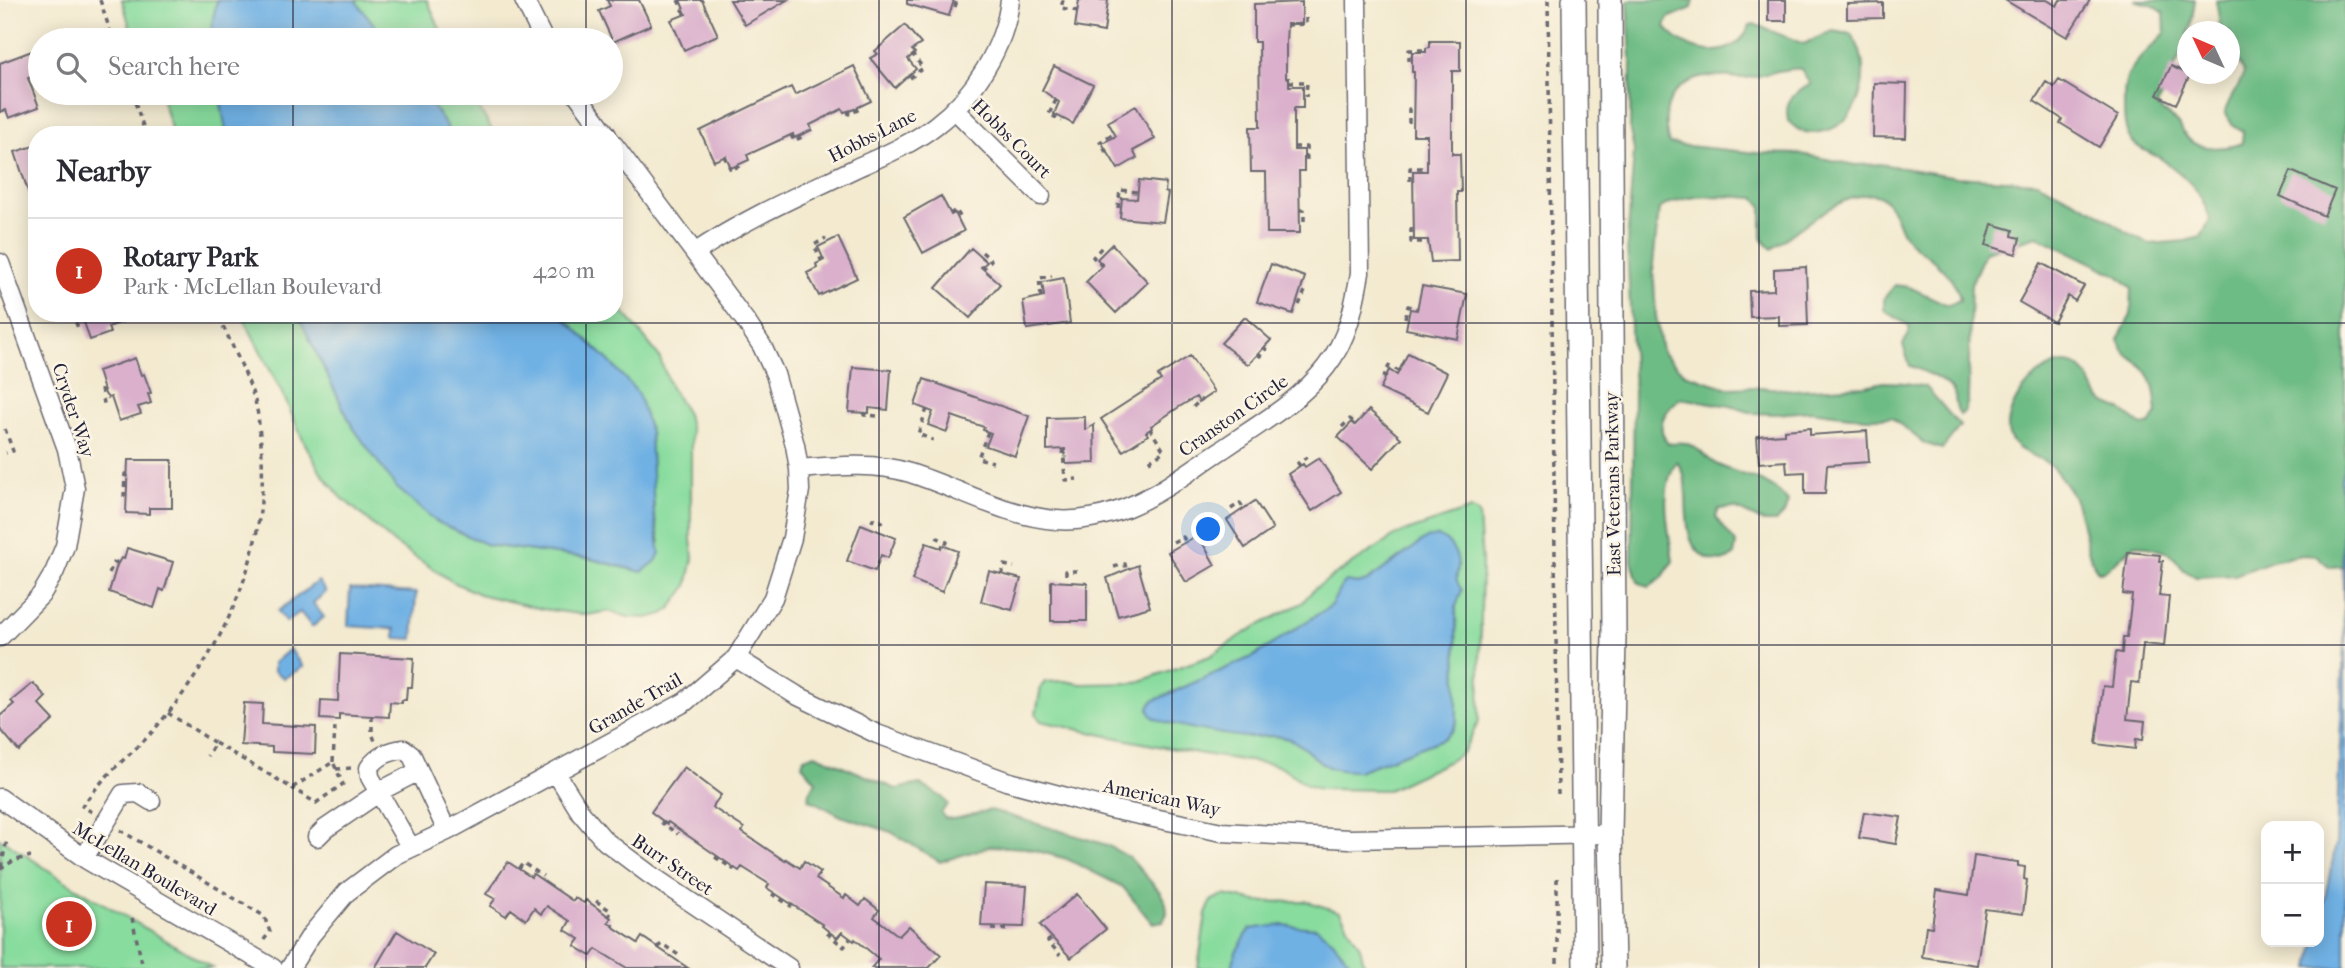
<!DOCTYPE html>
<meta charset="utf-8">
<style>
:root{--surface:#fff;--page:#f7f7f7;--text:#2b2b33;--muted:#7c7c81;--line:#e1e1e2;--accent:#c8321e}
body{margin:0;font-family:"IM FELL French Canon",serif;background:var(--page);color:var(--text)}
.controls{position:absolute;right:21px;bottom:21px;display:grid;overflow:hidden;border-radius:14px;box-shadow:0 4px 18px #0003}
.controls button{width:63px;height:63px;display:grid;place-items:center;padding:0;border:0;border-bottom:2px solid var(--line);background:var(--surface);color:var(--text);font:35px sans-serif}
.compass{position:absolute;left:2177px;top:21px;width:63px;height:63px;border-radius:50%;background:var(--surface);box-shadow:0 4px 18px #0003;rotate:314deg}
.you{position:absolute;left:1209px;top:530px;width:24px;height:24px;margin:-18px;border:5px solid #fff;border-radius:50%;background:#1a73e8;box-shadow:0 0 0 10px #1a73e833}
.badge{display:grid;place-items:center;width:46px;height:46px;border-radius:50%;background:var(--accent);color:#fff;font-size:23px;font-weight:700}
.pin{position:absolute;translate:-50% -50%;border:4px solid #fff;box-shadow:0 2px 7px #0006}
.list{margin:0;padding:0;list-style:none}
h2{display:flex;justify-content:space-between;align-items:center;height:91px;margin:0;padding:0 28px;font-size:30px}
h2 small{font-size:23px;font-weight:400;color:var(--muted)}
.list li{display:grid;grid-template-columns:46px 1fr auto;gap:21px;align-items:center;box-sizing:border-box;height:105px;padding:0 28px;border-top:2px solid var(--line)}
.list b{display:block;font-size:26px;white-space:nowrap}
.list p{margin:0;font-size:23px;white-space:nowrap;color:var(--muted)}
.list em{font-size:23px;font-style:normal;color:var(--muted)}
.icon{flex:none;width:38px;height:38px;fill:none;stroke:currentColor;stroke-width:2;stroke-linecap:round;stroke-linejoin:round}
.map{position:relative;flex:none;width:2345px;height:968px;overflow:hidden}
.search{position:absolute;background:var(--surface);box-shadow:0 4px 18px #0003;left:28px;top:28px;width:595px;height:77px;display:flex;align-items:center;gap:18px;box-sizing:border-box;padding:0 24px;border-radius:38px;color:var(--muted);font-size:26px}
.panel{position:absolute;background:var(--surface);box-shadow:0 4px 18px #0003;left:28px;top:126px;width:595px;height:196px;border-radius:28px}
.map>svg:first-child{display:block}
.green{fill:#88dc9e;stroke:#557f6c;stroke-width:2;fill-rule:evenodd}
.forest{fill:#6ebc85;stroke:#486f60;stroke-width:2}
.water{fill:#70b1e4;stroke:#496a90;stroke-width:2}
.building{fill:#dab0cc}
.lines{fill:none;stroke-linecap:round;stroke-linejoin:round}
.minor-casing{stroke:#6b686f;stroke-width:21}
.major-casing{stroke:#6b686f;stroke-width:26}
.path{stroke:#6b686f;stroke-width:3.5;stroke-dasharray:5 5;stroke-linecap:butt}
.minor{stroke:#fff;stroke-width:18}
.major{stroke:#fff;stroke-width:23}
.grid{fill:none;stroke:#22223b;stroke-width:2;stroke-opacity:0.55}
.labels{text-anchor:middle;stroke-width:5;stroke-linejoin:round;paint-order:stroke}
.street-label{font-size:19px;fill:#22223b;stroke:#fcf5e5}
</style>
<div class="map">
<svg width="2345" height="968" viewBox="0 0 2345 968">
<rect width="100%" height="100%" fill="#fcf5e5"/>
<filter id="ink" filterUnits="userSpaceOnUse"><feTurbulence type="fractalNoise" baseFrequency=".0143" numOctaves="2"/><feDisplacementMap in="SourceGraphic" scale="14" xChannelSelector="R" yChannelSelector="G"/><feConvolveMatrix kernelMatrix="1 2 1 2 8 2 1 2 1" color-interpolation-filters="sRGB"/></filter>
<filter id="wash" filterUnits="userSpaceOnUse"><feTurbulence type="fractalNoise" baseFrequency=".00686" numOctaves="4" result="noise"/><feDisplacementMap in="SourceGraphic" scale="28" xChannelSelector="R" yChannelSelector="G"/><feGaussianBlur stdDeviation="1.57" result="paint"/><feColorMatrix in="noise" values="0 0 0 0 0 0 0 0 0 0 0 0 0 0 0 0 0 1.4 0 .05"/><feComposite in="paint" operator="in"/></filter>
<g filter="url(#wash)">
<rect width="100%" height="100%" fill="#f3ead0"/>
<path class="green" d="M122,0H217L212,24L214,40H134Z
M355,0H427L445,40H386Z
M160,93H219L227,135H173Z
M424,93H470L495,135H452Z
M614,300L659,356L671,388L687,414L691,432V539L693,558L687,586L671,608L663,614L647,618L628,617L609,611L587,615L542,609L479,594L453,582L394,543L341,497L322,474L304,442L285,399L241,313H297L352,426L396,487L488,545L587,558L633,570L660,542L654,514L650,432L637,393L609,361L559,313H614Z
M1471,509L1479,514L1482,562L1479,721L1463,752L1450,761L1388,790L1319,789L1307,785L1282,767L1270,764C1193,754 1117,739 1041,721L1036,714L1041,687L1045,682L1065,681L1081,684L1135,683L1210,656L1248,631L1302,603L1314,589L1398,534ZM1427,538C1445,560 1464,576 1456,606L1457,721L1452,731L1443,739L1358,771L1331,768L1295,740L1274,736L1248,737L1168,723L1153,701L1254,656L1329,607C1336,600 1338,588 1345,582L1358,584L1367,581Z
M0,838L65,881L213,968H0Z
M1224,895L1261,902L1306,901L1340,912L1360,947L1365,968H1352L1351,963L1236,952L1232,968H1198L1206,914L1212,900Z"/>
<path class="forest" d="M1628,0H1694L1692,8L1668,18L1665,27C1687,55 1734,64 1750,25L1754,24L1804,44L1832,31L1851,34C1874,63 1864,123 1824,131C1817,133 1809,134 1802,131C1797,130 1792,124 1788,121C1784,98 1793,96 1810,84L1801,69C1780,67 1762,78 1742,78C1734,78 1727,76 1720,76C1676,76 1658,102 1669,144L1757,153L1801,154L1856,165L1880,164L1957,177L2037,182L2094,210L2128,233L2150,244L2185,241L2201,237L2210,220C2203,191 2184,175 2160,158C2150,152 2135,148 2129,137C2124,127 2124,116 2124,105C2124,94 2124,83 2129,73C2138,57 2153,47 2165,33L2164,13L2152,5L2134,0H2195L2191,26L2183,49L2157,105C2162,114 2172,116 2179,124C2182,128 2183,135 2187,138C2201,151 2227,149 2242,143L2243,131L2231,123L2225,112C2229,97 2238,89 2244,73L2236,56L2230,49V32L2221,31L2216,0H2345V462L2341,479L2343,566L2330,567L2317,556L2302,555L2272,561L2235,575L2196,577L2184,570L2170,553L2136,544L2106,570L2099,572C2083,555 2085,516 2071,492C2065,483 2056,469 2047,463C2035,454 2014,452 2009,435C2005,421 2014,401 2023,390C2037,372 2065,350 2085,373C2092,381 2093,393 2102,400C2107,405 2115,406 2121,410C2129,415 2135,421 2142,426L2150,424L2157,414C2156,401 2155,386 2148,374C2139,358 2125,361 2118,339L2131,315L2132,288L2117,275L2037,236L1985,252L1971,284L1968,401L1964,412L1960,415C1954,407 1957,401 1954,393C1948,380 1922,371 1910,366L1903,345L1909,333V326L1884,310V298L1895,285L1909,287L1948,305L1960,300C1957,277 1931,258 1913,245C1897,233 1899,213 1885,200C1859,177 1793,234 1772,249L1762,239V206L1755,198C1726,196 1685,192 1659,209L1653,264L1656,316L1662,352L1685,374L1728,388L1759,387L1794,390L1865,386L1884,382L1906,383L1926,387L1960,426L1942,449L1924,443L1892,418H1866L1810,411L1776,414L1753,413L1730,406L1680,398C1665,411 1654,424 1668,444C1677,442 1682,441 1690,445C1700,449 1707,459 1716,464C1740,476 1772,478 1788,502L1784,514L1776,522H1764L1735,508L1719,509L1716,517C1721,527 1729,533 1736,543L1734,556C1726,560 1721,562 1713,560C1678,551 1690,503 1684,476C1682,471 1679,465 1677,461C1658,489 1669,530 1673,561L1662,578L1649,587L1638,582L1632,561L1634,391L1627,245L1634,151L1630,131L1631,63Z
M815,754L896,789L920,784L942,797L948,804L941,813L945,818L954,819L991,810L1107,845L1130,858L1160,892L1166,903L1167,913L1163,921L1152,923L1123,887L1067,859L1026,848L991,846L940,862L891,832L841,816L809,799L810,792L816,781L802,765L804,758Z"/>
<path class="water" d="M217,0H355L386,40H214L212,24Z
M219,93H424L452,135H227Z
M297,313H559L609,361L638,393L650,432L654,514L660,553L656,561L642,572L587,558L487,545L437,522L396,487L352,426Z
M2345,462V968H2310L2315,942H2319V925L2336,844L2344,642L2341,479Z
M1437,536C1447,539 1457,551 1458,563C1459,576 1452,576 1462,590L1456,607L1457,721L1452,731L1443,739L1358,771C1349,771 1339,771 1331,768C1307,759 1305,736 1270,736C1263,736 1256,737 1249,737C1235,737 1161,724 1153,717C1149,713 1150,712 1149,707L1153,701L1254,656L1329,607C1336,600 1338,588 1345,582L1358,584L1367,581L1427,538Z
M318,581L326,592L313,603L324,617L312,627L300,612L286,622L278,611Z
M350,589L416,593L413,639L395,638V629L348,626Z
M290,649L303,667L284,678L274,671V663Z
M1281,925L1317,928L1333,941L1351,963L1352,968H1232L1236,952L1250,929Z"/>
<g id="blocks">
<path class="building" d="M607,0H639L651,25L613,42L599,11L610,6Z
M680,0H702L718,35L684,50L671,20L686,14Z
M730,0H787L745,25Z
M907,0H954L949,16L907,4Z
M1079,0H1108L1104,32L1075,27Z
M1768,0H1786V21H1768Z
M2005,0H2047L2057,6L2060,0H2090L2067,37Z
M1302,2V24H1287L1286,42V78H1289V86H1303V108H1294V150H1304V171H1299L1300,233H1267L1266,172H1251L1250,127H1260L1259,42H1254V4Z
M1883,3V18L1847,19V4Z
M905,25L921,44L912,50L915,53L908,59L916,69L895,88L870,58L878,54L875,51Z
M1430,41H1460V71H1452V154H1460L1461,192H1457L1458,261L1431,262L1428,240H1414L1413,171H1427V135H1413L1414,72H1412V52H1426V48L1430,47Z
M40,48V74L28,78L39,107L9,118L6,110L0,112V63Z
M854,66L871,101L852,110L844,112L842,109L810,125L812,130L794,138L793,134L747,155L749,160L731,168L726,156L714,161L700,131L791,87L795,95Z
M1054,66L1093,85L1073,124L1054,114L1059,102L1042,90Z
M2171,66L2190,75L2176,104L2157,95Z
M2059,80L2118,116L2099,147L2060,123L2062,119L2034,101L2046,82L2054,87Z
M1874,83L1907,84L1906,138L1873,137Z
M1136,106L1155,139L1133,151L1137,158L1118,169L1102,143L1116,136L1108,122Z
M37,145V208L34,209L15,152Z
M2291,171L2335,190L2324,216L2280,196Z
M1139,180L1166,183L1165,192L1168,193L1163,222L1120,218L1122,198L1137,199Z
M941,196L951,215L955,213L964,231L923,253L904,217Z
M1992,224L2013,230L2012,236L2020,238L2016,254L1986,245Z
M838,237L857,278L819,296L807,273L817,268L816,264L824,260L818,247Z
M1112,244L1148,282L1116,313L1086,282L1103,265L1097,259Z
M971,248L987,262L981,267L1000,284L970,318L936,288Z
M2041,263L2084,286L2075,301L2068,296L2054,322L2019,302Z
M1271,264L1305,277L1293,314L1257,302Z
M1806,267L1808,325L1779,326V316L1750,317L1749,291L1774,290V269Z
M1064,278L1070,323L1027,329L1023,301L1044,296L1042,282Z
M1422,286L1467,294L1458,339L1406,329L1410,309L1417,310Z
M81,313H140L141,315L108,327L110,333L90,340Z
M1245,317L1271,340L1248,365L1221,343Z
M1408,353L1447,373L1428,412L1380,389L1389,370L1397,375Z
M1190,356L1214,392L1199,402L1196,397L1179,407L1151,426L1152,428L1146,432L1148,435L1123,451L1101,419L1161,380L1158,376Z
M135,358L141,375L144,374L151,393L148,394L151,403L138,407L141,414L119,421L111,397L108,398L105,394L98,371Z
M853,367L891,370L888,410L869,408V413L849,412Z
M924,379L1029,416L1015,456L986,446L991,433L983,430L984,427L952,416L947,432L928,425L933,412L915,405Z
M1369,410L1401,438L1372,469L1338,437L1352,422L1355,425Z
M1085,417V430L1094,425L1095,463L1066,464L1065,449L1047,450V418Z
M1810,428V435L1867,431L1869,462L1827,465L1825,494H1805V472L1787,473L1786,461L1759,463L1757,436L1784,434V430Z
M1319,458L1341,492L1312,511L1288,474L1303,464L1305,467Z
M128,460H172V508H149V514L126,513Z
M1255,501L1273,529L1245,548L1227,520Z
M861,524L896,538L888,558L881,555L875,571L847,561Z
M1198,535L1215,565L1186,582L1168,552Z
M926,543L941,548L942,545L958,551L942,592L912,580Z
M127,548L173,562L164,591L160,589L154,608L109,592L117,565L121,558L124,559Z
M2128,552L2160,555L2159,561H2163L2159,596L2169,597L2164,646L2143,644L2139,683L2131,682L2127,719L2145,721L2143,740L2136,739L2135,749L2096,744L2103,686L2112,687L2116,652L2122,653L2123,637H2127L2132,595L2123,594Z
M1138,565L1150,607L1118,616L1107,578Z
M989,571L1021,579L1012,610L981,601Z
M1051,581L1087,583V621H1051Z
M340,654L414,658L412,687H407L406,700H402V703L390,702L389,717L339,714V720L320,719L321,700L338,701Z
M33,683L46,697L39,704L54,720L19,751L0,729V716L14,704L11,701Z
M244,703L263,704L262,724L316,727L315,754L272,752V747L241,745Z
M684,767L721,795L712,807L744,828L742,832L785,861L786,859L800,868L804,861L821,872L816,879L844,898L846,895L860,906L865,899L879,910L874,917L899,936L909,926L941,955L929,968H871L879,959L855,939L854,941L842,932L837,938L822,926L823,925L767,888L769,884L742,867L739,871L668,822L667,824L651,812Z
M1864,812L1901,817L1896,844L1859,838Z
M1974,856L2018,862V866L2025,867L2024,879L2027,880L2023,914L1985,909L1977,965L1922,957L1926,926L1932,927L1937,890L1969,895Z
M508,862L531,877L533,874L573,901L575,898L584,903L586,900L611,918L608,922L613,925L612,926L638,943L642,937L688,968H627L596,949L591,956L575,946L580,939L565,930L570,921L547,906L541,914L534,908L526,920L511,909L506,916L490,906L495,899L486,894Z
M984,884L1027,886L1024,927L981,926Z
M1077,894L1106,929L1071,958L1040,925Z
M397,931L434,954L425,968H375Z"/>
</g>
</g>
<g filter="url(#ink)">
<use href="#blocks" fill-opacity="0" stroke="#6b686f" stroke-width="2"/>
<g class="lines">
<defs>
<path id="minor" d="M524,0L544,40
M576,93L607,135
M954,109L1041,196
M696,252C746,218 802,194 856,168C883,156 912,144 936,125C973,97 1005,47 1010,0
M0,263L67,449L75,488L65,546L54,573L41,595L0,637
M799,469C836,466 874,462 910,473C958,488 1005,516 1056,520C1079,522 1107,516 1128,507C1162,493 1192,469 1223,449C1259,424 1299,402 1326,367C1348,339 1354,307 1360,273L1357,0
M736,658L796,695L877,734L1006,781L1115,810L1222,832L1349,839L1610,834
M556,773L581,813L605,841L649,874L789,968
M0,798L87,860L273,968
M317,837L325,829L384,789L419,771L447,831
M411,848L370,777L369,768C378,755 390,751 404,749L411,754L419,771
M84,858L123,794L138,793L151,801
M290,968L311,935L347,892L396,855L447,831L685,702L736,658L773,598L792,538L800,490L799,469L795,445L775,374L762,346L747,323L614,145"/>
<path id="major" d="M1574,0L1585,968
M1610,0L1614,636L1610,834L1613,968"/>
</defs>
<use href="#minor" class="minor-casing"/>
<use href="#major" class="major-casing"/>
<path class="path" d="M100,0L113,40
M612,0L613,1
M678,0L685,14
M1063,0L1061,8L1078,11
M1548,0L1558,794
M955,7L957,0
M1287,25L1306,24V14
M1409,61V50H1426
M910,78L923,68L913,55
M1289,82H1307L1306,97
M132,93L146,135
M1056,100L1049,114L1062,121
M848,110L849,114L862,108
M1409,123V109H1414
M791,135L794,141L804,136
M1294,147H1306L1307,160
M1106,152L1100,142L1114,133
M724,156L731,170L741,165
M1410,181V168H1427
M1118,208L1120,190L1137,192
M1300,210H1304V221
M950,214L956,210L962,220
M1411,228V242H1428
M982,252L991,260L983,269
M822,262L814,245L826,238
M1102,266L1093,257L1102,247
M1041,296L1039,278L1052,276
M1299,305L1305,291L1301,289
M72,313L78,328
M1405,318L1408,306L1418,309
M1258,354L1260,356L1267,348
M1383,378L1389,366L1399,371
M101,389L105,408
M1193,407L1202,399
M927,409L918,434L933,440
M864,413V415L877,416
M1342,427L1350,419L1356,424
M5,429L13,451L6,453
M988,432L978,458L993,462
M1063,449L1065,480L1077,479
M1149,461L1164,451L1150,429
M1300,466L1298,463L1307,457
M124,497L125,474H128
M1231,509L1240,503L1244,509
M872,522L873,519L883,522
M936,537L947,542L945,546
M1173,542L1183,537L1186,542
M1114,567L1125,564L1126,569
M109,573L114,563L120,561
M1002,575L1004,565L1014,567
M1066,575V571H1077
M168,713L215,743L207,756
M372,716V733L375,741
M215,743L292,788L333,762L343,784L316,803L292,788
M333,762L335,726
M336,769L353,768
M92,812L82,806C91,795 99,784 109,774C125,757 144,743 158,725C226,646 271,549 261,443C259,430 259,415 255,401C246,371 230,342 217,313
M663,821L662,823L678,834
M120,830L264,916L270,932L263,941
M715,857L733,869L734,867
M1,867L7,840
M0,869L13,861L31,856
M519,869L523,863L543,876
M1557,878V968
M772,894L791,906L792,904
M596,901L611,911L609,917
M132,918L143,968
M992,929L1010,930V928
M827,933L844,947L850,939
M1051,939L1048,941L1060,955
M657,947L662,944L680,956"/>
<use href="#minor" class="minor"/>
<use href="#major" class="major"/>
</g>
</g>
<path class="grid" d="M293,0V40M586,0V40M879,0V968M1172,0V968M1466,0V968M1759,0V968M2052,0V968M293,93V135M586,93V135M293,313V968M586,313V968M0,323H2345M0,645H2345"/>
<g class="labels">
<g class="street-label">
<text transform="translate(872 135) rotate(-27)" y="7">Hobbs Lane</text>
<text transform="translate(1012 138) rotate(45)" y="7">Hobbs Court</text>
<text transform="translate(74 410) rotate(72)" y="7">Cryder Way</text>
<text transform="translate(1233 415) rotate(-35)" y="7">Cranston Circle</text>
<text transform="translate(1612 484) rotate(-91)" y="7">East Veterans Parkway</text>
<text transform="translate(635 703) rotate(-30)" y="7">Grande Trail</text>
<text transform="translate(1162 797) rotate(12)" y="7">American Way</text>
<text transform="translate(673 864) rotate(34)" y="7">Burr Street</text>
<text transform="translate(145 868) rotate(31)" y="7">McLellan Boulevard</text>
</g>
</g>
</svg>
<div class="controls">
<button>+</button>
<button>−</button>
</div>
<svg class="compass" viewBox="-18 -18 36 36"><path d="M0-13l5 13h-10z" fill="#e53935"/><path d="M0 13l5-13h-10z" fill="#7c7c81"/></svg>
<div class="you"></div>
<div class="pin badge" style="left:69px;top:924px">1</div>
<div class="search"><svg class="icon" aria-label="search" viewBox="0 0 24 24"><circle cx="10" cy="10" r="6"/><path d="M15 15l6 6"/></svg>Search here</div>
<section class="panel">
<h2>Nearby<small></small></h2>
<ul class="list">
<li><span class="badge">1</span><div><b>Rotary Park</b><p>Park · McLellan Boulevard</p></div><em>420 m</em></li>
</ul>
</section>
</div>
